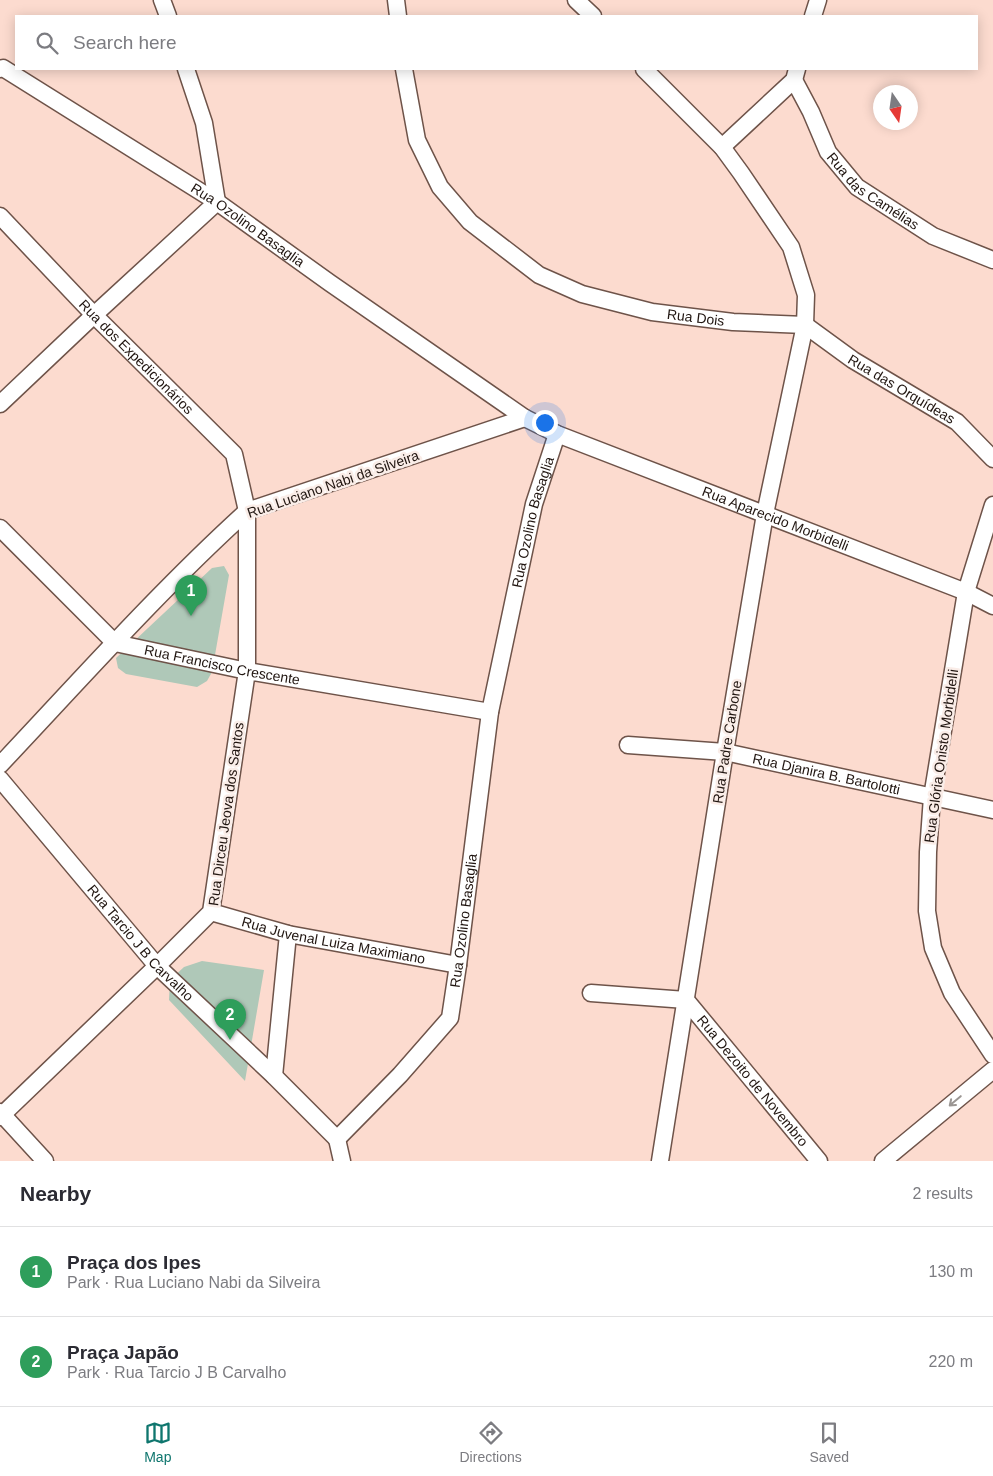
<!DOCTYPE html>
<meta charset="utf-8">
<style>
:root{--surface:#fff;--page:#f2f2f3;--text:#2b2b33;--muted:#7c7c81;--line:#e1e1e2;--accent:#0f766e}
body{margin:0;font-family:Helvetica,sans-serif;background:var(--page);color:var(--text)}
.compass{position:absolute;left:873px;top:85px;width:45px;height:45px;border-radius:50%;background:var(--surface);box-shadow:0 2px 12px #0003;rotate:167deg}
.you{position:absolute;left:544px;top:422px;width:18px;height:18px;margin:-12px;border:4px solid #fff;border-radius:50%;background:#1a73e8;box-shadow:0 0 0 8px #1a73e833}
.badge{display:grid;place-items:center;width:32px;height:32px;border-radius:50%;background:var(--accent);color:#fff;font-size:16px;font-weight:700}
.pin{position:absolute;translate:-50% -41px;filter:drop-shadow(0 1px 2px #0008)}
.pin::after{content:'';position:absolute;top:26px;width:18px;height:15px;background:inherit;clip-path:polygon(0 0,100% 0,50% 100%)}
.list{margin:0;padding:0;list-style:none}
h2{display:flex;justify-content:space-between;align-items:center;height:65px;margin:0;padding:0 20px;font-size:21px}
h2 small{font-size:16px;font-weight:400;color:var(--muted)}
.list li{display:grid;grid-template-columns:32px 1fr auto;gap:15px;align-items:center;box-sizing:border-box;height:90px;padding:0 20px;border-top:1px solid var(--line)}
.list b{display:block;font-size:19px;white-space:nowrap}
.list p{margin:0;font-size:16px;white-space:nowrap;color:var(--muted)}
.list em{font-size:16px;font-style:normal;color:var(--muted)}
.icon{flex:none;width:28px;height:28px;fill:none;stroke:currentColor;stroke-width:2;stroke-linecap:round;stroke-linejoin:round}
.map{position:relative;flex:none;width:993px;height:1161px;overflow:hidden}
.search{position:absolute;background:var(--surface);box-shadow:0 2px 12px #0003;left:15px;right:15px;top:15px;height:55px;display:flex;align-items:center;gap:12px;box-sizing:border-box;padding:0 18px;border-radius:0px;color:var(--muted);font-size:19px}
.sheet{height:245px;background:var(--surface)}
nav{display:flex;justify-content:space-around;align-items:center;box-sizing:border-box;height:70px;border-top:1px solid var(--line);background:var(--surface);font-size:14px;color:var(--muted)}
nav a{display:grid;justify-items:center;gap:2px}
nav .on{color:var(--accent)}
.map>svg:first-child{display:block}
.green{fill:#afc8b8}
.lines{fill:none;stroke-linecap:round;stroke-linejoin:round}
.minor-casing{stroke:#6e5349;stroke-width:19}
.minor{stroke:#fff;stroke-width:16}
.oneway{stroke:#9b9693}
.labels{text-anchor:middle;stroke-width:5;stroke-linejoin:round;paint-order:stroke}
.street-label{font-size:14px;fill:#201510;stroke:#faede8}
</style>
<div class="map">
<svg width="993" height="1161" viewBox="0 0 993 1161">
<rect width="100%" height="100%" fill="#fcdbcf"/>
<path class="green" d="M224,566L229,575L212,672L207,681L197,687L126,674L118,668L116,658L212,568Z
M202,961L264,970L245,1081L169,1000L170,980L184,967Z"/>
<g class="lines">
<defs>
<g id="minor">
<path d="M162,0L168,16"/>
<path d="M396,0L398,16"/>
<path d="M576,0L593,16"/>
<path d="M813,16L818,0"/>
<path id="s1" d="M0,69L3,68L217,202L330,283L525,418L557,434L966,592L993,606"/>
<path id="s2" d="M404,69L417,140L440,187L470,222L539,275L582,294L652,312L733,322L805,325"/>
<path d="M644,69L722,147L741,173L791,247L806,295L805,325L765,514L725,752L660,1161"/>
<path id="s3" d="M794,80L811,112L828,152L857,187L933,236L993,260"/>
<path d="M722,147L794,80L797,69"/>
<path id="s4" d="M0,216L94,315L234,454L247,511V671L211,912L157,966L0,1117"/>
<path id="s5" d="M805,325L853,360L957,422L993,459"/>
<path d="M0,404L94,315L217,202L204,123L186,69"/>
<path d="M993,505L966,592L932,797L928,852L927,911L933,948L952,993L993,1055"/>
<path id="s6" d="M0,528L115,643L247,671L490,712"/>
<path id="s7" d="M628,745L725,752L993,810"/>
<path d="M0,765C81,679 160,590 247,511L525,418"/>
<path id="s8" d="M0,779L157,966L274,1076L337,1139"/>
<path id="s9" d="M211,912L288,934L458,965"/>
<path id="s10" d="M591,993L686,1000L819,1161"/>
<path d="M274,1076L288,934"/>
<path d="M0,1112L45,1161"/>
<path id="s11" d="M337,1139L400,1075L450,1018L458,965L490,712L534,504L557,434"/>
<path d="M337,1139L342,1161"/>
<path d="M883,1161L993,1070"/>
</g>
</defs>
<use href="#minor" class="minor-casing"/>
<use href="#minor" class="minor"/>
</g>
<defs><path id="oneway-shaft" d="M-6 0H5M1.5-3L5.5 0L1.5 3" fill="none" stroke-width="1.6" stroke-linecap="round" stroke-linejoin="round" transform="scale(1.25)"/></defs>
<use class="oneway" href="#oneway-shaft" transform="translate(955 1101) rotate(140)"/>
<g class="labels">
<g class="street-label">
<text dy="5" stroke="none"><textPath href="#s3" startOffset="140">Rua das Camélias</textPath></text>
<text dy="5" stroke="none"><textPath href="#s1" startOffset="294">Rua Ozolino Basaglia</textPath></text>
<text dy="5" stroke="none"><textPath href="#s2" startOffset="421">Rua Dois</textPath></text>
<text dy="5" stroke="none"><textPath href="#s4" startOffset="196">Rua dos Expedicionários</textPath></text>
<text dy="5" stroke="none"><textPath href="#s5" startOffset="116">Rua das Orquídeas</textPath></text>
<text transform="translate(333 484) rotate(-19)" y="5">Rua Luciano Nabi da Silveira</text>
<text dy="5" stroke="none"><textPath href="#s1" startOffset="902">Rua Aparecido Morbidelli</textPath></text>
<text dy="5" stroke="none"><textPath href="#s11" startOffset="669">Rua Ozolino Basaglia</textPath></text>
<text dy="5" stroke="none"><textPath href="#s6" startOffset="272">Rua Francisco Crescente</textPath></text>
<text transform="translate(727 742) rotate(-81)" y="5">Rua Padre Carbone</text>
<text transform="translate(941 756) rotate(-82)" y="5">Rua Glória Onisto Morbidelli</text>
<text dy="5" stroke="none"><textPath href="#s7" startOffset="201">Rua Djanira B. Bartolotti</textPath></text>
<text transform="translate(226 814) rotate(-82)" y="5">Rua Dirceu Jeova dos Santos</text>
<text dy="5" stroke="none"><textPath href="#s11" startOffset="264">Rua Ozolino Basaglia</textPath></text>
<text dy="5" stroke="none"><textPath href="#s9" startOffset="126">Rua Juvenal Luiza Maximiano</textPath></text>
<text dy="5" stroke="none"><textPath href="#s8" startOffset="216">Rua Tarcio J B Carvalho</textPath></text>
<text dy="5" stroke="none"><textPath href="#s10" startOffset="200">Rua Dezoito de Novembro</textPath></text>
</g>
</g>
</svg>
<svg class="compass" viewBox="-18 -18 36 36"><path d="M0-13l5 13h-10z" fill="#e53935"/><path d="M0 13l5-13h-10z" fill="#7c7c81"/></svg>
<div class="you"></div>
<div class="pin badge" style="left:191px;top:616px;background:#2e9e5b">1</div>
<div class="pin badge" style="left:230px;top:1040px;background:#2e9e5b">2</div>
<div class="search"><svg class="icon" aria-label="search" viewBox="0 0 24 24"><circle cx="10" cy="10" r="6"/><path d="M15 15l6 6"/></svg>Search here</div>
</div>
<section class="sheet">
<h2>Nearby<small>2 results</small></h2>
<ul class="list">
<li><span class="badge" style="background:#2e9e5b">1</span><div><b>Praça dos Ipes</b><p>Park · Rua Luciano Nabi da Silveira</p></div><em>130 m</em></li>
<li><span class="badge" style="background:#2e9e5b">2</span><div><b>Praça Japão</b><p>Park · Rua Tarcio J B Carvalho</p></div><em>220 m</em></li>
</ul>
</section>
<nav>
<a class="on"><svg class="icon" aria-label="map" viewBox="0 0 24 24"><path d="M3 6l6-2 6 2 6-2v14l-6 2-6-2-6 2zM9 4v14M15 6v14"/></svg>Map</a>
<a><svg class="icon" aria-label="directions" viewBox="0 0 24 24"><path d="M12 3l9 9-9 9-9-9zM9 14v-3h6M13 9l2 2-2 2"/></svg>Directions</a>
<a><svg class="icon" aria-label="saved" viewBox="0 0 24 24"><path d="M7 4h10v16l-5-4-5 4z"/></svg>Saved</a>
</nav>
